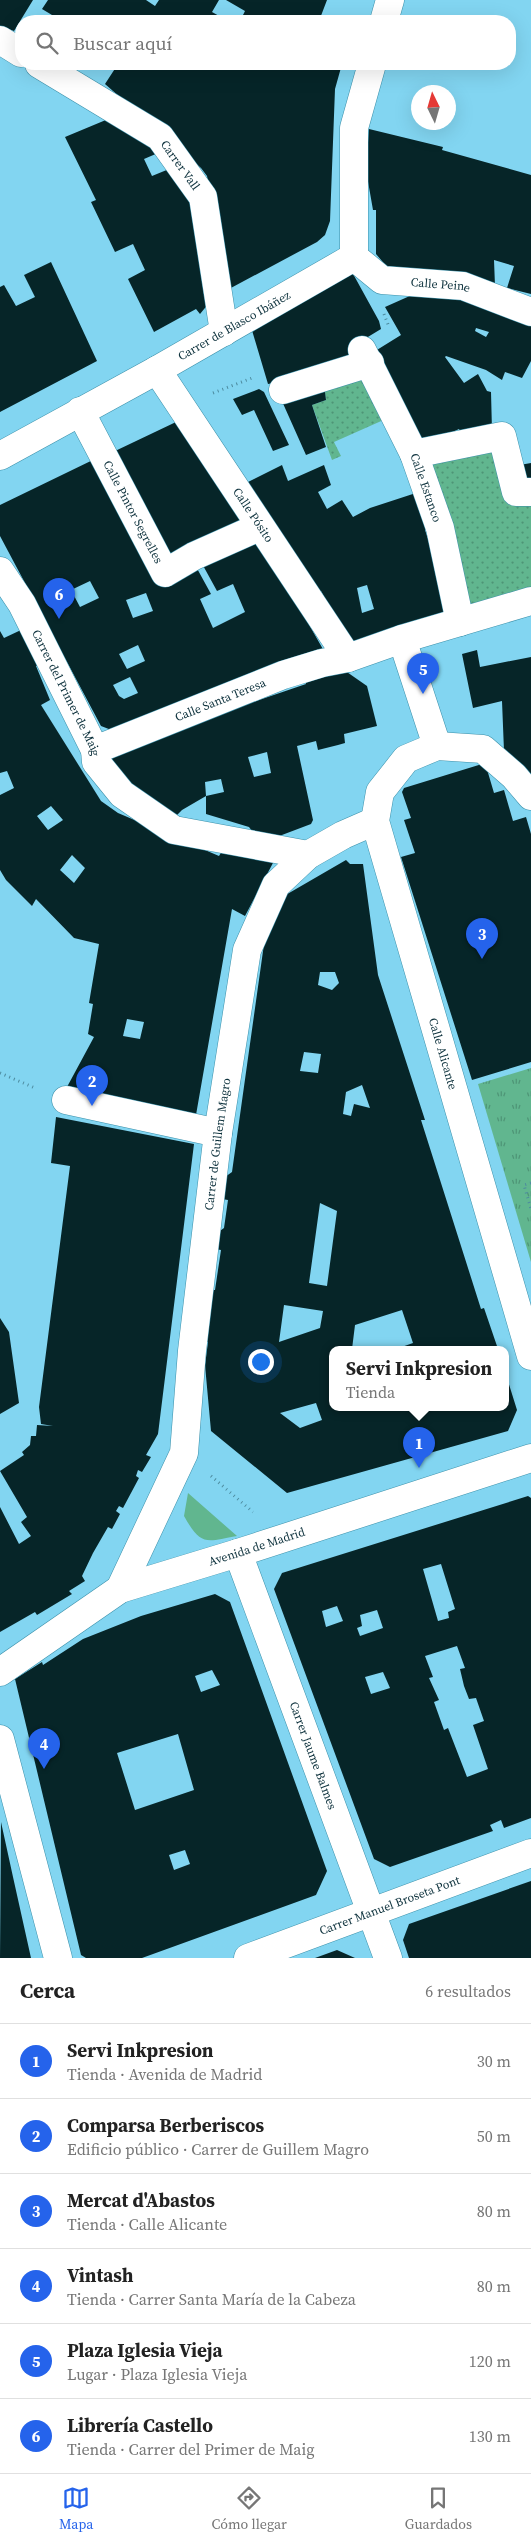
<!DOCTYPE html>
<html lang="es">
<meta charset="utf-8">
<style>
:root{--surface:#fff;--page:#f6f6f6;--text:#222;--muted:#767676;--line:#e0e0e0;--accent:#2563eb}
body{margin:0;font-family:"Source Serif 4",serif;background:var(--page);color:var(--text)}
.compass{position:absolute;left:411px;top:85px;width:45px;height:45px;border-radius:50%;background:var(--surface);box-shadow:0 5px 20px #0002;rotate:355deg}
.you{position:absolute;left:260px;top:1361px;width:18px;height:18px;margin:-12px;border:4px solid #fff;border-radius:50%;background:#1a73e8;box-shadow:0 0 0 8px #1a73e833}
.badge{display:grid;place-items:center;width:32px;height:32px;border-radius:50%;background:var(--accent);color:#fff;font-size:16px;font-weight:700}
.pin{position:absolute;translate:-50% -41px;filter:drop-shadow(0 1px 2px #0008)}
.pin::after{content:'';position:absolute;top:26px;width:18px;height:15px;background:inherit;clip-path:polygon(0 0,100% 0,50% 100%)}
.popup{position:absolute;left:329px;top:1346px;width:180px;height:65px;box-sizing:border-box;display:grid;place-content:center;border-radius:10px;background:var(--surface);filter:drop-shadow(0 1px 4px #0005);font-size:16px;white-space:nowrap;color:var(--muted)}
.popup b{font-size:19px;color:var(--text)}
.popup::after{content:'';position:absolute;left:50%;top:100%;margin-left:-10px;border:10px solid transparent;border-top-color:var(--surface)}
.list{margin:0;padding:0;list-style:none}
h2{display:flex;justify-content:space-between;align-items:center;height:65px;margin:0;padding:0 20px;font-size:21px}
h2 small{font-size:16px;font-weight:400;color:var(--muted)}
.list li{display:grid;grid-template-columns:32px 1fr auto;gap:15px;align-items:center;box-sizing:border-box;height:75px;padding:0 20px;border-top:1px solid var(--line)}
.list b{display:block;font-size:19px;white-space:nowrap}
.list p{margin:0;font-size:16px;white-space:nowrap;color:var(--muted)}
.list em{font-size:16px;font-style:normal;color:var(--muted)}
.icon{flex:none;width:28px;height:28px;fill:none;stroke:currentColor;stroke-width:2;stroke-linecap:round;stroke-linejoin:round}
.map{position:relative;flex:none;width:531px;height:1958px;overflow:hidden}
.search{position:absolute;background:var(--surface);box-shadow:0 5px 20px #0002;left:15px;right:15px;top:15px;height:55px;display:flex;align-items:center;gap:12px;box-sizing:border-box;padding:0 18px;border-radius:20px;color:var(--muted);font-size:19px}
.sheet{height:515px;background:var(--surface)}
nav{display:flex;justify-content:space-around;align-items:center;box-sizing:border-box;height:70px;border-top:1px solid var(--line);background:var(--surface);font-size:14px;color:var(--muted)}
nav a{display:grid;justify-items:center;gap:2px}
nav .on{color:var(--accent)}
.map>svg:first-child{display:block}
.grass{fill:url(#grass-dots)}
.park{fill:url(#park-tufts)}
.garden{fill:#61b68f}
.building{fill:#062528;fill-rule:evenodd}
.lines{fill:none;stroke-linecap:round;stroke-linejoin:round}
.minor-casing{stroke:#3b90aa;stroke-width:29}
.path{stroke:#4d8b9f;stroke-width:3;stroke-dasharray:1 4;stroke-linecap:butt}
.minor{stroke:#fff;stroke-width:28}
.labels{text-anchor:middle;stroke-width:5;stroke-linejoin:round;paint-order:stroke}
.street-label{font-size:12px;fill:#0e323d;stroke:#82d5f1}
</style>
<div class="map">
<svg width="531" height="1958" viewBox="0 0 531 1958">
<defs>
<pattern id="grass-dots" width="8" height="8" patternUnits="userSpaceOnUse" patternTransform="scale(1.25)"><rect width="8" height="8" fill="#61b68f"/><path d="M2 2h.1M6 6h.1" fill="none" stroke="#4e9576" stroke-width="1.8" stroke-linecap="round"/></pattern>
<pattern id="park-tufts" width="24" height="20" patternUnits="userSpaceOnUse" patternTransform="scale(1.25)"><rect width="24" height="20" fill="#61b68f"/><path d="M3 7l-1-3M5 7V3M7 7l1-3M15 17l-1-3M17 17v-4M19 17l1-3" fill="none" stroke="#4e9576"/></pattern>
</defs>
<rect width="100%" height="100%" fill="#82d5f1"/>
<path class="grass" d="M367,370L388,418L334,442L341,456L332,460L312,405L326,400L324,384Z
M496,447L531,501V594L467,614L424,460Z"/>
<path class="park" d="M531,1068V1262L478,1084Z"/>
<path class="garden" d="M188,1493L237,1536C205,1542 201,1546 184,1516Z"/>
<path class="building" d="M0,0H33L14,31L0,26Z
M48,0H146L155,6L159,0H219L212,12L228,21H62L42,9Z
M226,0H327L319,21H240L245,11Z
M118,64H342L335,89L330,221L325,235L317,242L229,289L207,176L201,168L105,84Z
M113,117L158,153L144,159L152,176L174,167L190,190L204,294L210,293L209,303L200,314L196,309L154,332L128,279L145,270L133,244L115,252L91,202L96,200L65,137Z
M369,129L443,147L442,150L531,175V294L507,288L514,266L494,260L495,286L387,267L376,254V210H373L366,170Z
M51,262L97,361L0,412V287L4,285L16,306L35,297L24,275Z
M352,272L379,321L381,329L353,346L362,363L334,372L268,384L251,327Z
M438,290L531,319V361L522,378L505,372L502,380L486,370L446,356L445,357L464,383L478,374L487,391L491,392L492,431L463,437L459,429L423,446L372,353L401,335L385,307L421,291ZM476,328L489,332L486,337L475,331Z
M324,384L326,400L312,405L326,447L306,455L281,399Z
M259,389L264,392L289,445L273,451L254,410L242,415L233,399Z
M176,422L248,527L172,561L113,452Z
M99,457L161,585L194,563L211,594L200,599L213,628L245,612L233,584L217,591L200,560L257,533L324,651L114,731L101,726L0,536V505ZM90,581L99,598L80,607L71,590ZM146,593L153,611L133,618L126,600ZM138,645L145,661L127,669L119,654ZM130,677L138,693L124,699L119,696L113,685Z
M531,463V491L514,466Z
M282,465L288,481L324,465L331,485L318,492L327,509L342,500L353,517L370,508L422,491L433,527L425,530L453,611L349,644L321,591L317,593L246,483ZM367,585L374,609L362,613L357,588Z
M21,630L38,665L36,666L50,700L41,705L101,801L118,813L219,856L225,846L274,861L245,916L232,909L196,1115L67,1087L94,1037L88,1034L93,1004L89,1003L99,944L74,938L36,899L32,906L6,880L0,870V795L14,788L7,771L0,773V631L4,638ZM51,806L63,820L48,830L37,816ZM72,855L85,868L74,883L60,870ZM127,1019L144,1022L140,1039L123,1036Z
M477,650L480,667L531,657V781L504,751L502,701L473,708L462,654Z
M344,670L367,686L377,726L344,734L345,743L338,745L318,750L316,741L297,746L313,820L311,824L274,838L252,831L249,827L206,814V796L182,810L173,819L101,763L133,743L306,684L304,678ZM267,752L271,773L254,777L248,757ZM221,779L224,792L206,796L205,782Z
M482,764L486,766L494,793L504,790L513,821L526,817L531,834V1062L472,1080L401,857L415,853L404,820L411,818L402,792L404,788Z
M346,860L350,864H363L378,975L425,1120H421L481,1309L484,1308L498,1349H396L413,1343L402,1310L355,1325L352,1349H333V1407H505L506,1375L517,1410L508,1431L287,1493L211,1431L205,1365L208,1342L203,1341L211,1290H215L221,1250L215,1249L217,1233L224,1228L228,1200L222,1199L225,1177L232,1172L265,937L277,900ZM320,972H335L339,983L332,990L318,985ZM304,1052L321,1054L318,1073L300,1071ZM362,1085L370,1108L354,1104L351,1116L343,1114L346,1092ZM320,1203L337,1211L327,1286L309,1283ZM284,1305L323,1311L320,1328L279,1342ZM316,1403L322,1420L300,1428L280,1413Z
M56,1117L194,1144L158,1434L146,1455L151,1457L142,1472L138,1470L136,1476L139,1478L123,1508L119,1506L116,1511L120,1514L112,1529L108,1527L93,1553L82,1576L85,1581L69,1591L72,1594L37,1615L35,1612L0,1632V1507L19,1544L31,1536L21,1522L27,1517L0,1471L24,1455L22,1452L30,1445L31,1436H36L37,1425L53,1426L41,1424L39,1407L70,1166L51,1163Z
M0,1318L9,1332L19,1403L0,1414Z
M528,1496L531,1498V1818L504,1828L501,1820L490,1825L493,1831L390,1867L374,1859L274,1589L282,1573ZM441,1564L455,1609L448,1612L449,1618L438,1621L423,1569ZM337,1606L343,1621L326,1627L322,1611ZM377,1610L383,1628L360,1636L357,1628L362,1626L360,1615ZM457,1646L465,1668L460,1669L464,1686L469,1699L476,1698L484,1721L473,1725L488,1769L467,1777L448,1728L444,1730L434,1702L439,1700L429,1678L433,1677L425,1656ZM383,1672L390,1688L371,1694L365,1677Z
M215,1594L230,1602L327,1871L316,1895L142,1958H86L81,1955L15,1679L42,1662L43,1665L83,1639L141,1616ZM212,1670L220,1685L201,1692L195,1676ZM178,1734L194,1790L135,1810L117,1753ZM185,1850L190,1864L174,1870L169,1855Z
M1,1822L13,1877L31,1958H0Z
M531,1881V1958H409L403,1940L409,1924Z
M337,1950L355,1958H315Z"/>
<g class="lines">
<defs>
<g id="minor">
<path d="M384,21L390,0"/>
<path d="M0,40L21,53"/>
<path id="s1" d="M39,64L160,137L203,197L224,332"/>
<path d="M354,257V128L372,64"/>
<path id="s2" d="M354,257L382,280L463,286L531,312"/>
<path id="s3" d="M362,350L414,454L440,528L460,622"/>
<path id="s4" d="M157,370L348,658"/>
<path d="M283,390L370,363"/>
<path id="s5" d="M80,411L165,573L194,556L259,527"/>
<path d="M414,454L502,436L516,492H531"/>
<path id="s6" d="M0,456L157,370L354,257"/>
<path id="s7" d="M0,571L22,604L95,750L96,762L122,794L174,830L308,855"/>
<path d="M402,639L437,746"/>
<path id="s8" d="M95,750L283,675L322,663L348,658L402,639L531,601"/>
<path id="s9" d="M531,796L514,776L483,749L437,746L406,759L380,792L375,821L531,1356"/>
<path d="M66,1100L218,1133"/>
<path id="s10" d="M238,1553L388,1958"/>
<path id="s11" d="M120,1589L184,1453L192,1351L218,1133L247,950L276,885L308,855L343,835L375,821"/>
<path id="s12" d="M0,1672L120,1589L238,1553L531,1458"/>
<path d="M0,1739L58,1958"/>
<path id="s13" d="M248,1958L531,1853"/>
</g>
</defs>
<use href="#minor" class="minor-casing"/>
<path class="path" d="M384,314L389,327
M213,393L252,378
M0,1073L35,1088
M531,1183L524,1185L531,1209
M211,1476L253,1512"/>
<use href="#minor" class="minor"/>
</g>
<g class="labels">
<g class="street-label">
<text dy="4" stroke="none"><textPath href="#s1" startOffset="176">Carrer Vall</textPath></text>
<text dy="4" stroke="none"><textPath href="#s2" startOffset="95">Calle Peine</textPath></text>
<text dy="4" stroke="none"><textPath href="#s6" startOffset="268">Carrer de Blasco Ibáñez</textPath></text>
<text dy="4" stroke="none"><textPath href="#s3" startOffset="152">Calle Estanco</textPath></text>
<text dy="4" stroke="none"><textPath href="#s5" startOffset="114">Calle Pintor Segrelles</textPath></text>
<text dy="4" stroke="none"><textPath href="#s4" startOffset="174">Calle Pósito</textPath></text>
<text dy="4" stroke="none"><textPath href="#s7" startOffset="139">Carrer del Primer de Maig</textPath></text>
<text dy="4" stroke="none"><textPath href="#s8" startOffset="135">Calle Santa Teresa</textPath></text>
<text dy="4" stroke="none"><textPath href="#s9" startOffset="461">Calle Alicante</textPath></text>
<text dy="4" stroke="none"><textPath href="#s11" startOffset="461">Carrer de Guillem Magro</textPath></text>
<text dy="4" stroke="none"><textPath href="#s12" startOffset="289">Avenida de Madrid</textPath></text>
<text dy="4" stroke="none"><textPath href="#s10" startOffset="216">Carrer Jaume Balmes</textPath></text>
<text dy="4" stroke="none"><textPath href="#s13" startOffset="151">Carrer Manuel Broseta Pont</textPath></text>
</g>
</g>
</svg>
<svg class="compass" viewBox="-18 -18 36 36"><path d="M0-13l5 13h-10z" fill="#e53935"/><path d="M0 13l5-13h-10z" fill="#767676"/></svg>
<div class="you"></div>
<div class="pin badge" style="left:419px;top:1468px">1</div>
<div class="popup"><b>Servi Inkpresion</b>Tienda</div>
<div class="pin badge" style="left:92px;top:1106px">2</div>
<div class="pin badge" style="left:482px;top:959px">3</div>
<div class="pin badge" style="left:44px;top:1769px">4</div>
<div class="pin badge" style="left:423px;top:694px">5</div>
<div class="pin badge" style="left:59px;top:619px">6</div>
<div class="search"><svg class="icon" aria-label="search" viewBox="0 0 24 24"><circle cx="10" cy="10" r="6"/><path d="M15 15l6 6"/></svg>Buscar aquí</div>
</div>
<section class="sheet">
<h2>Cerca<small>6 resultados</small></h2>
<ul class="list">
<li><span class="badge">1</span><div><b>Servi Inkpresion</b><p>Tienda · Avenida de Madrid</p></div><em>30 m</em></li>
<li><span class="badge">2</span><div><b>Comparsa Berberiscos</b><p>Edificio público · Carrer de Guillem Magro</p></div><em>50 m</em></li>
<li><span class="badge">3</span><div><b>Mercat d'Abastos</b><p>Tienda · Calle Alicante</p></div><em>80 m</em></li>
<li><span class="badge">4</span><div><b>Vintash</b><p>Tienda · Carrer Santa María de la Cabeza</p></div><em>80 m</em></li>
<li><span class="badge">5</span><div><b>Plaza Iglesia Vieja</b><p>Lugar · Plaza Iglesia Vieja</p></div><em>120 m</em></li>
<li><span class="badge">6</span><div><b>Librería Castello</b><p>Tienda · Carrer del Primer de Maig</p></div><em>130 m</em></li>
</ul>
</section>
<nav>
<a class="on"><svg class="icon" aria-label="map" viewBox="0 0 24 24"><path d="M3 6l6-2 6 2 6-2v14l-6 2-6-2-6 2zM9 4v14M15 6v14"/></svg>Mapa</a>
<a><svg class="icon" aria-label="directions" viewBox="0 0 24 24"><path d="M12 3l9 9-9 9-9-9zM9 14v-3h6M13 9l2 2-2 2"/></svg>Cómo llegar</a>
<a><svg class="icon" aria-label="saved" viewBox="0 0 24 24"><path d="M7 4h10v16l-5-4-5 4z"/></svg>Guardados</a>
</nav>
